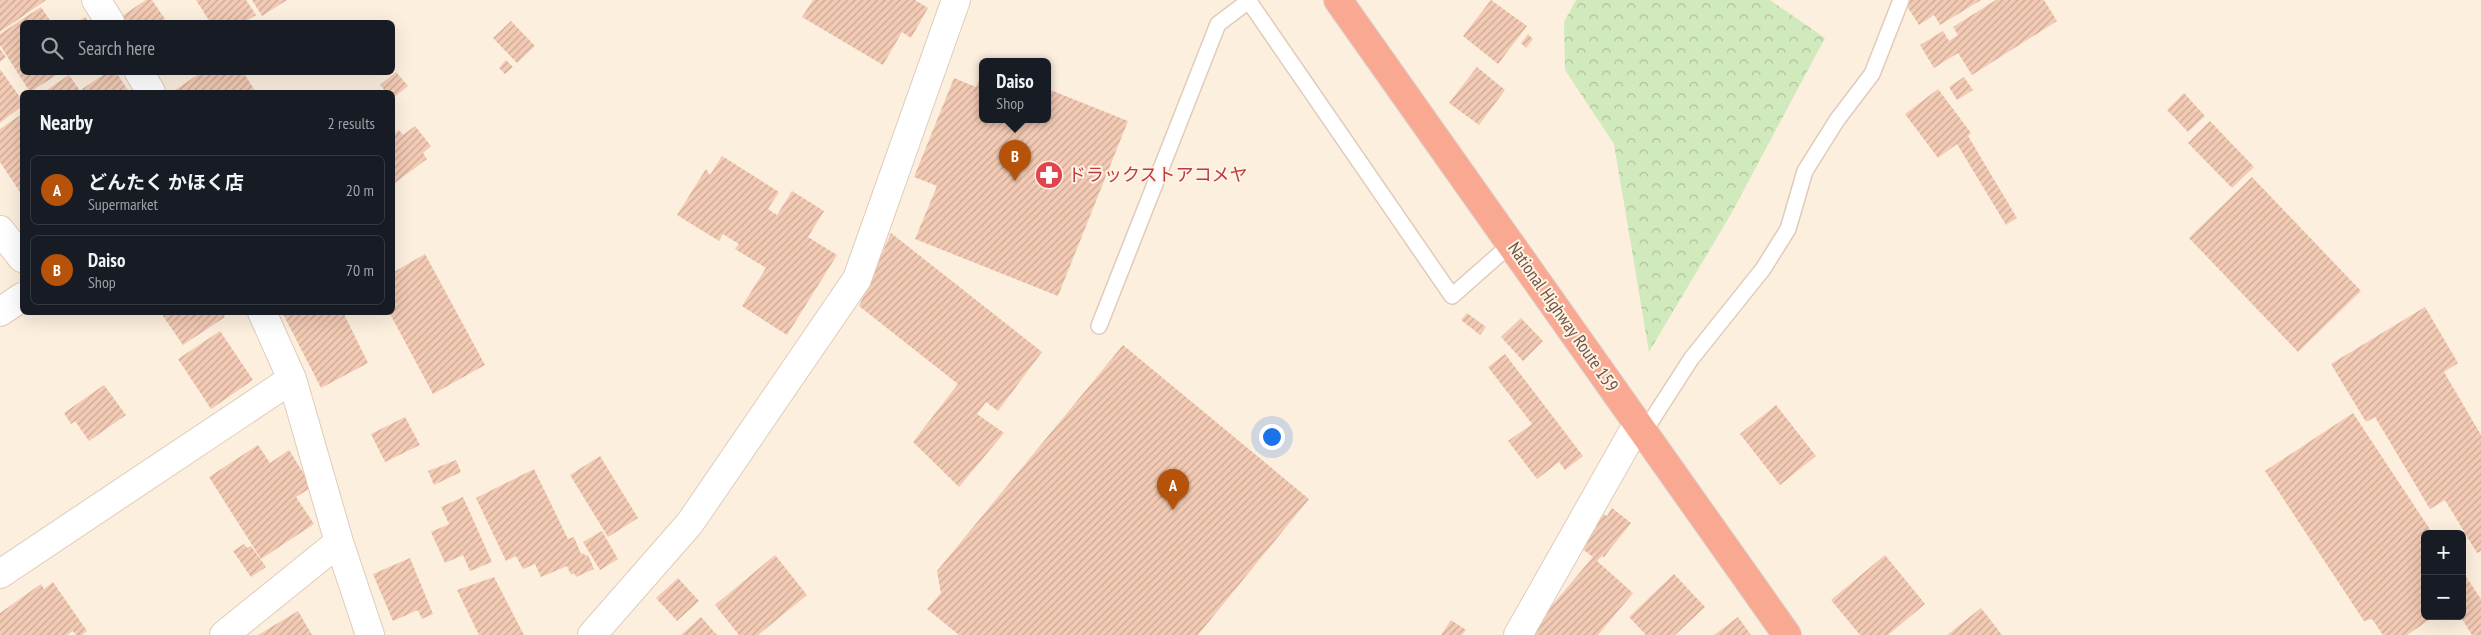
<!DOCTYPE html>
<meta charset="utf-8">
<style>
:root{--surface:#171b24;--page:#242831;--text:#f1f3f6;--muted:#9ea1a6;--line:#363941;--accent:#b45309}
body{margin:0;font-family:"PT Sans Narrow","Noto Sans JP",sans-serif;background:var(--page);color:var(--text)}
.controls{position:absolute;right:15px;bottom:15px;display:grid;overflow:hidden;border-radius:8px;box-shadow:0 5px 20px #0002}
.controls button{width:45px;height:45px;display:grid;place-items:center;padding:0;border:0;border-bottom:1px solid var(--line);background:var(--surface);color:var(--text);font:25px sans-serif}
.you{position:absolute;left:1271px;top:436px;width:18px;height:18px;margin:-12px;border:4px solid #fff;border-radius:50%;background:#1a73e8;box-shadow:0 0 0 8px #1a73e833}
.badge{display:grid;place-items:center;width:32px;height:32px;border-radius:50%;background:var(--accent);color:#fff;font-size:16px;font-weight:700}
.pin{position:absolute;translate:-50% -41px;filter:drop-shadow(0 1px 2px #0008)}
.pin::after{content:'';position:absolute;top:26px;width:18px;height:15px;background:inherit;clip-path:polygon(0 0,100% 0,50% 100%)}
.popup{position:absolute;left:979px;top:58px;width:72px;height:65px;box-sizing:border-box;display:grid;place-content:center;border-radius:8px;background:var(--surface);filter:drop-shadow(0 1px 4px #0005);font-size:16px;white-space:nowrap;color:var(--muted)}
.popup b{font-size:19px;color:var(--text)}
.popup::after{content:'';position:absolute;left:50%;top:100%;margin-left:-10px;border:10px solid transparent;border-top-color:var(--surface)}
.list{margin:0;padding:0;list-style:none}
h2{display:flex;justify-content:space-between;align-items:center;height:65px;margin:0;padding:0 20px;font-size:21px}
h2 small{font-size:16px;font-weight:400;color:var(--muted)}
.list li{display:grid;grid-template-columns:32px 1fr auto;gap:15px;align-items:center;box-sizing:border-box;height:70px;margin:0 10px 10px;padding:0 10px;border:1px solid var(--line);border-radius:8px}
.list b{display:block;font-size:19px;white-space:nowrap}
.list p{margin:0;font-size:16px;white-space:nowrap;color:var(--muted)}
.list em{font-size:16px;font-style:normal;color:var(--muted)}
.icon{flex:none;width:28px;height:28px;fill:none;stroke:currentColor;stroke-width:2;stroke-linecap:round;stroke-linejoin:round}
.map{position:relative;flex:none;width:2481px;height:635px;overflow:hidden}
.search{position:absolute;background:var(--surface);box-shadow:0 5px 20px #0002;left:20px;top:20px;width:375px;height:55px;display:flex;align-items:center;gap:12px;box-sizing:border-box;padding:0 18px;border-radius:8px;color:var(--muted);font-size:19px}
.panel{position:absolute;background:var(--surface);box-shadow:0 5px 20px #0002;left:20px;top:90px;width:375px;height:225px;border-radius:8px}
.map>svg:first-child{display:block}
.forest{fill:url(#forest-crowns)}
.building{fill:url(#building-hatch)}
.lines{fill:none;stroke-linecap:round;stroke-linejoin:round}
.lane-casing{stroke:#e0cbba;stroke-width:18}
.street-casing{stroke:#e0cbba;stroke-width:30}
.highway-casing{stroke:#dad3cf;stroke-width:30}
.lane{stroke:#fff;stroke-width:15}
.street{stroke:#fff;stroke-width:28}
.highway{stroke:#f9a992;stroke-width:28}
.labels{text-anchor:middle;stroke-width:4;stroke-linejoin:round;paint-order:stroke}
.health-label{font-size:18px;fill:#be3a42;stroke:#fff3e4;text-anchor:start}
.street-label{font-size:18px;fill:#725446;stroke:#fff3e4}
</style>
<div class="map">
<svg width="2481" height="635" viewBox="0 0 2481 635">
<defs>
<pattern id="forest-crowns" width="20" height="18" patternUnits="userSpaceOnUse" patternTransform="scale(1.25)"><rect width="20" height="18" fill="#d1eabd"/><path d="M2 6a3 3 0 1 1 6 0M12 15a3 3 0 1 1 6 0" fill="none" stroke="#aec09b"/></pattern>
<pattern id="building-hatch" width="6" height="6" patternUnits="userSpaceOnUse" patternTransform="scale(1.25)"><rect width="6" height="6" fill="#f3cbb5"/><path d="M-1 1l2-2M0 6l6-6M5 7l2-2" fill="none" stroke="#c9a795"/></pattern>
</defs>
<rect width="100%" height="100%" fill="#fdefde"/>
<path class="forest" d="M1576,0H1770L1825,38L1731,214L1649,352L1614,144L1565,70L1564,22Z"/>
<path class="building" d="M0,0H46L0,32Z
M146,0H152L165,19L161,22H126L122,16Z
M196,0H246L256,15L244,22H210Z
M252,0H287L262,16Z
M813,0H915L928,8L911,38L902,32L883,65L802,17Z
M1491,0L1527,26L1498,64L1463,36Z
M1903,0H1981L1940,25L1934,15L1919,25Z
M1996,0H2044L2057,21L1972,75L1958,53L1934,68L1920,45L1943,31L1949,41L1958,35L1953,27Z
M41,7L51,22H22V72H61L30,92L0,45V34Z
M85,17L89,22H77Z
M511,21L535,46L517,63L493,38Z
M1528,34L1533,39L1526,48L1521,43Z
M0,49L6,57L0,62Z
M506,60L513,67L505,74L499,68Z
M1477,67L1505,90L1479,125L1449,103Z
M0,69L22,100V106L0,123Z
M108,72H116L129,92H84L82,89Z
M202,72H243L256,92H176L175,90Z
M396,72L408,86L392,99V92H386L380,85Z
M982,72V120H1048V89L1128,121L1058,296L915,239L937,186L914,177L954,78L976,87Z
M69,75L81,92H44Z
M1964,77L1973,90L1957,100L1949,87Z
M1938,89L1971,133L1968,136L2017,218L2006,225L1957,144L1938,158L1905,114Z
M2184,93L2205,116L2188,132L2167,110Z
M22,114V190L20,192L0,162V129Z
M2210,121L2254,167L2232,188L2188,143Z
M415,126L431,146L423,153L427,159L392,185V135L399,130L403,135Z
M722,156L779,192L768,209L777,215L792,191L824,211L808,237L837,255L787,335L742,306L766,268L735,249L739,244L723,234L719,241L677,215L706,169L710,175Z
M2252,177L2361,291L2298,352L2189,238Z
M891,233L1042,352L998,411L986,402L977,414L1004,433L959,487L913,442L958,384L859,306Z
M425,254L485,365L433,394L389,312H392V273Z
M2425,307L2458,363L2444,372L2481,435V551L2477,553L2445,500L2430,509L2375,417L2366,422L2331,364Z
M168,312H222L225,317L183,345L163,316Z
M282,312H343L368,363L321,388Z
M1467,313L1486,327L1480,335L1461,320Z
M1521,318L1543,341L1523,361L1501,337Z
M220,331L253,380L211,409L178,359Z
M1123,345L1309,499L1198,635H959L927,609L941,593L937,571Z
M1505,354L1583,456L1565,470L1559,462L1537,479L1508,441L1532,424L1488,367Z
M104,385L126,415L89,441L75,421L71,424L64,413Z
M1776,405L1816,456L1780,485L1740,434Z
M2353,413L2433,534H2425V616H2435L2407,635H2383L2372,619L2364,621L2265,471Z
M405,417L420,445L385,462L371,434Z
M258,445L270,463L289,450L312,487L296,497L314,524L261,559L209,477Z
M600,456L638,518L608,537L570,475Z
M456,460L461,472L434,485L428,471Z
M534,469L568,539L574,537L581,554L584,553L585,556L588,555L594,569L576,577L574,573L571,575L567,566L541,577L535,564L523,569L516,556L506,561L476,498Z
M463,497L492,562L470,571L463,555L445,563L431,532L449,524L441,507Z
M1612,508L1631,523L1604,557L1602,556L1597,561L1633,593L1598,635H1527L1593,557L1581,548L1597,510L1607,516Z
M602,531L618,559L600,570L583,542Z
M244,544L247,548L251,546L266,567L251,577L233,551Z
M775,555L807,595L758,635H739L715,605Z
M1885,555L1925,604L1888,635H1860L1831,600Z
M410,558L433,614L422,619L418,610L393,621L373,574Z
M1674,574L1705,607L1675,635H1646L1629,617Z
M494,577L524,635H479L457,590Z
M2466,577L2481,599V635H2472L2460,616H2462V579Z
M678,578L699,601L677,621L656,598Z
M53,582L87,631L82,635H76L73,631L67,635H0V613L41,584L44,589Z
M1981,608L2002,635H1947Z
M298,611L312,635H258Z
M701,617L717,635H681Z
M1738,617L1751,635H1714Z
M1451,620L1466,630L1462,635H1441Z"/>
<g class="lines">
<defs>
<path id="lane" d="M1248,0L1452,296L1511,244
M1099,326L1218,24L1250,0
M1644,432L1691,359L1763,269L1788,229L1805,171L1837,120L1872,74L1901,0"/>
<path id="street" d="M96,0L110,22
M139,72L151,92
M0,230L22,258
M0,312L22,297
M339,542L370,635
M0,574L292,379
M224,635L339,542L292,379L262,312
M592,635L690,523L857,279L956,0
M1518,635L1638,423"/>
<path id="highway" d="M1338,0L1787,635"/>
</defs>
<use href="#lane" class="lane-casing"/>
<use href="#street" class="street-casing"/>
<use href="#highway" class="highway-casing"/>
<use href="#lane" class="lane"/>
<use href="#street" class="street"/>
<use href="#highway" class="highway"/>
</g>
<defs>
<symbol id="pharmacy-disc" viewBox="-11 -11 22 22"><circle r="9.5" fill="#e0444e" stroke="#fff3e4"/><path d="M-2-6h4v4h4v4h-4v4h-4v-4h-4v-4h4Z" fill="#fff"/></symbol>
</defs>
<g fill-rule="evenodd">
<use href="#pharmacy-disc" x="1033" y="159" width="32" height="32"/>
</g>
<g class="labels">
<g class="health-label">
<text x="1068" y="181">ドラックストアコメヤ</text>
</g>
<g class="street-label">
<text transform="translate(1563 317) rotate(55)" y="6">National Highway Route 159</text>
</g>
</g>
</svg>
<div class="controls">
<button>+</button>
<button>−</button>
</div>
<div class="you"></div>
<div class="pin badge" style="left:1173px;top:510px">A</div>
<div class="pin badge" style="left:1015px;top:181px">B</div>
<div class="popup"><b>Daiso</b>Shop</div>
<div class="search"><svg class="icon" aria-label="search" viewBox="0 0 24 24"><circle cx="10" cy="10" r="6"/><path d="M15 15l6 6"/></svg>Search here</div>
<section class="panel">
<h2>Nearby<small>2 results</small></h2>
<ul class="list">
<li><span class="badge">A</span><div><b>どんたく かほく店</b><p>Supermarket</p></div><em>20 m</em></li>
<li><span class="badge">B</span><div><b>Daiso</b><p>Shop</p></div><em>70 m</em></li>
</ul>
</section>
</div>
